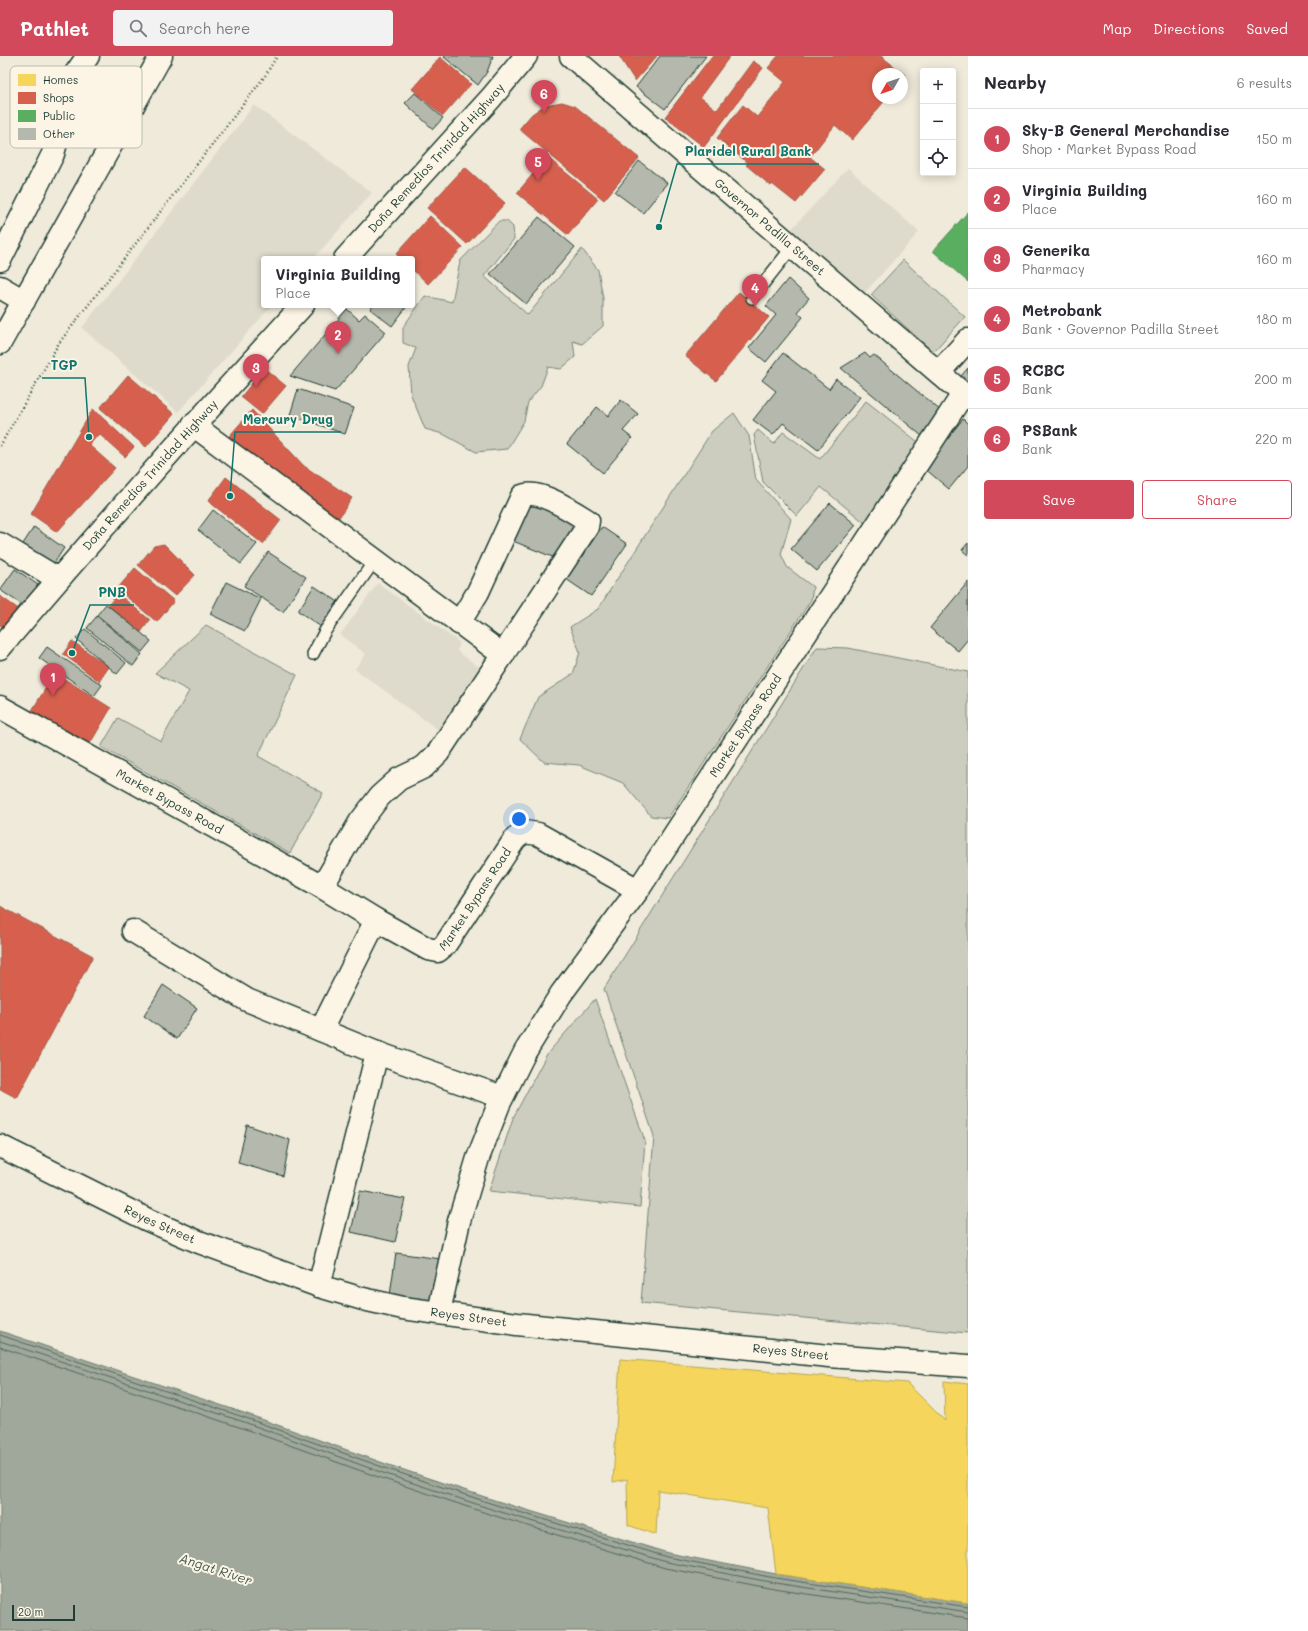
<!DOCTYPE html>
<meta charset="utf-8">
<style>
:root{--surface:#fff;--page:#f2f2f3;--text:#2b2b33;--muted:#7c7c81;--line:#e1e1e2;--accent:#d1495b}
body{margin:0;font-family:Mali,sans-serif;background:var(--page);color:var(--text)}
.controls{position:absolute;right:12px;top:12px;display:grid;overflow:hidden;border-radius:4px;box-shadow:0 2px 10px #0003}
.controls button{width:36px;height:36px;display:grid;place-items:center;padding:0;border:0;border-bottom:1px solid var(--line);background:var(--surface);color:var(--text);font:20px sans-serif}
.compass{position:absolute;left:872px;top:12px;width:36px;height:36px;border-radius:50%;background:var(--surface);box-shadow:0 2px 10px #0003;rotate:230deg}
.scale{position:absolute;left:12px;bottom:10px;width:63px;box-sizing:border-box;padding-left:4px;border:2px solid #1f3d34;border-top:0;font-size:11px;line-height:14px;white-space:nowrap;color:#1f3d34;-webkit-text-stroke:3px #fcf5e5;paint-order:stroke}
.you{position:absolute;left:519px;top:763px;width:14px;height:14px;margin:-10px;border:3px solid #fff;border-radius:50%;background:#1a73e8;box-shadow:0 0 0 6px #1a73e833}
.badge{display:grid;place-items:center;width:26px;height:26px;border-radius:50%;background:var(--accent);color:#fff;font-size:13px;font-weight:700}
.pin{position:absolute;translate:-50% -33px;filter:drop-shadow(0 1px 2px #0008)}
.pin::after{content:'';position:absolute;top:21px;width:14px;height:12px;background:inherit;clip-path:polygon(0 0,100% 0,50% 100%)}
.popup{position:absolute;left:261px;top:200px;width:154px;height:52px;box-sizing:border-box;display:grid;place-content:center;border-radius:4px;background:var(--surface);filter:drop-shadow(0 1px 3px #0005);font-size:13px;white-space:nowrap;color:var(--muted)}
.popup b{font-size:15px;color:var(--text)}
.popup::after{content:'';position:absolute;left:50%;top:100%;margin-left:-8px;border:8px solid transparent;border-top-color:var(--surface)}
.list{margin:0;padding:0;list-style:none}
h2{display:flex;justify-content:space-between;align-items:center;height:52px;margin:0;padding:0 16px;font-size:17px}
h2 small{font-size:13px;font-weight:400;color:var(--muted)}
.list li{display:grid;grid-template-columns:26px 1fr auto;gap:12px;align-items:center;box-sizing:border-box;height:60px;padding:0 16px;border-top:1px solid var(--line)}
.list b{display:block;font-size:15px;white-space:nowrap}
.list p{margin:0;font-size:13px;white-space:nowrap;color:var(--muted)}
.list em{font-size:13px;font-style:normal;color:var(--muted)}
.actions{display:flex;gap:8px;padding:12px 16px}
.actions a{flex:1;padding:9px 0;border:1px solid var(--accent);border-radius:4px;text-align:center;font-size:14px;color:var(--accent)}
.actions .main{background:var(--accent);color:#fff}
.icon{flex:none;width:22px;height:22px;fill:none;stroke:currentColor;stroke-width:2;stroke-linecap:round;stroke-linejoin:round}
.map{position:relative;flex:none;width:968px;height:1575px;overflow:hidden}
header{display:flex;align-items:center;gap:24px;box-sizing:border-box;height:56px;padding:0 20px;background:var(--accent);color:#fff}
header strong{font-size:19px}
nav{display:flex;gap:22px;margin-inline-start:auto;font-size:14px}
.search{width:280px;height:36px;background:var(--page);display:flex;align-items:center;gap:10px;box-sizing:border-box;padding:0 14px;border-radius:4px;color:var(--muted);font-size:15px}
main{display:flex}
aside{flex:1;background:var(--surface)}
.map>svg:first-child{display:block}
.built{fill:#dedbcc}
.green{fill:#cccdbf;stroke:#76857a}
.water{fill:#9fa89a;stroke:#6c7d71}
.homes{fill:#f6d55c;stroke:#b6a750}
.shops{fill:#d6604d;stroke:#9f5646}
.public{fill:#5aae61;stroke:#488c54}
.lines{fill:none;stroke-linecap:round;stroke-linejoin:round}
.shore{stroke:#52685d;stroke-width:1}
.building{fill:#b5b9ad;stroke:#1f3d34}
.service-casing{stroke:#1f3d34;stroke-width:14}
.minor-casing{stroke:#1f3d34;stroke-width:25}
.tertiary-casing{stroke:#1f3d34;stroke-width:25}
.secondary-casing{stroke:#1f3d34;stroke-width:25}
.primary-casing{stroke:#1f3d34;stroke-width:25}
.path{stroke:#1f3d34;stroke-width:2.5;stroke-dasharray:1 3;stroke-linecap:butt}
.service{stroke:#fcf5e5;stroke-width:11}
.minor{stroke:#fcf5e5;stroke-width:22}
.tertiary{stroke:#fcf5e5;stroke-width:22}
.secondary{stroke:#fcf5e5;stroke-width:22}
.primary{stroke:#fcf5e5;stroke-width:22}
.labels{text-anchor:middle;stroke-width:4;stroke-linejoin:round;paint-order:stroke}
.street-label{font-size:12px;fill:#1f3d34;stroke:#fcf5e5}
.water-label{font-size:13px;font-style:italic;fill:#455d53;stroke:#fcf5e5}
.key{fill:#fcf5e5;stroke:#babeb0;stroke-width:1}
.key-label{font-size:11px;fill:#1f3d34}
.leader{fill:none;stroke:#0f766e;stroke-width:1.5}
.callout-dot{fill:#0f766e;stroke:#fcf5e5;stroke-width:1.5}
.callout-label{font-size:13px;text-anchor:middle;font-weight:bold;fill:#0f766e;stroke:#fcf5e5;stroke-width:4;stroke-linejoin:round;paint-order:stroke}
</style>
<header>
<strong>Pathlet</strong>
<div class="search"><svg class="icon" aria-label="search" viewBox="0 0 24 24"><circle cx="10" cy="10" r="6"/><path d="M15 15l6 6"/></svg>Search here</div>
<nav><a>Map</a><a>Directions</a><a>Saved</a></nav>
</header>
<main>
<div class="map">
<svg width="968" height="1575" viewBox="0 0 968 1575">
<rect width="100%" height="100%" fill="#efeada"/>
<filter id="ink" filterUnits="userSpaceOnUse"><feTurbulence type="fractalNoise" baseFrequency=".025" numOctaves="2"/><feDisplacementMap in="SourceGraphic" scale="8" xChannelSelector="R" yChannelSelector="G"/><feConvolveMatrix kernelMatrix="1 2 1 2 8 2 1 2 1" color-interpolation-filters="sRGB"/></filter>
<g filter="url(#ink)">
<path class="built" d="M254,49L372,137L313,203H264V249H272L178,356L82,272Z
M848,112L919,176L861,241L789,176Z
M378,527L460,587L457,595L483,614L440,675L355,613L366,598L340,579Z"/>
<path class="green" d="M499,165H507L513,171L514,183L484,220L528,259L582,193L598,214L603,242V270L582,288L573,285L575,301L561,313L548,311L541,330L528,346L524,365L507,393L476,396L443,378L425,373L411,339L409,311L416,292L403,287V271L425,240L452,246L460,205Z
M903,204L965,261L933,296L871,239Z
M866,345L918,386L865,467L821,431L797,460L763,426L754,379L758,374L774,388L783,376L820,403Z
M734,357L749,380L756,424L791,463L781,498L787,511L813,531L811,544L668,762L651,760L623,727L579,709L544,706L520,683L538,641L573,618L580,596L570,571L598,553L712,375Z
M206,569L297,619L258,700L323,737L290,797L101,691L118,662L161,685L189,635L155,617Z
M817,591L848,592L968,616V1277L641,1247L654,1080L604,933Z
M595,943L645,1085L640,1151L489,1135L513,1062L547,998Z"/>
<path class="water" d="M0,1275L247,1358L386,1408L494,1444L668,1497L776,1518L968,1547V1575H0Z"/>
<path class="homes" d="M620,1303L907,1327L945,1365L944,1325L968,1328V1547L776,1518L768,1452L658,1434L656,1479L628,1469L627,1423L613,1426Z"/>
<path class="shops" d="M619,0H657L635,25Z
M712,0H730L700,41L717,54L753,5L763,12L704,91L665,61Z
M778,0H881L905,19L902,23V18H878V42H887L852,84L835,69L810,101L825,113L796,147L772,128L771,130L746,109L748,107L717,82L743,49L757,61L785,26L768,12Z
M440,1L471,28L443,60L412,33Z
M562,46L575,50L639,102L604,144L519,73L532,58L545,49Z
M547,101L598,143L568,179L517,137Z
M465,111L505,147L467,188L427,152Z
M430,160L463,191L428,228L412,213V203H401L396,198Z
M739,236L769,261L716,325L685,300Z
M264,312L286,330L262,358L241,341Z
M128,319L174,358L146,391L100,352Z
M93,353L134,391L125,401L99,378L89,389L115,412L57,476L31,458Z
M252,354L304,410L352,442L336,466L225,385Z
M226,421L281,464L263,488L208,445Z
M164,488L195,519L175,540L138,509L154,490Z
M135,512L174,545L157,566L117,533Z
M118,538L150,564L141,576L108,549Z
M0,540L17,552L4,572L0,569Z
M72,585L109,611L99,625L63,598Z
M55,617L111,652L88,691L31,656Z
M0,850L93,900L17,1042L0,1033Z"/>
<path class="public" d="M968,156V226L933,195Z"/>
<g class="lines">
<path class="shore" d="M0,1279L246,1362L385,1412L493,1448L667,1501L775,1522L968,1551
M0,1285L244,1366L383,1417L491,1453L666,1506L775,1527L968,1556
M0,1291L242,1372L381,1422L489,1458L665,1512L774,1533L968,1562"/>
</g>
<path class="building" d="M445,0H493L487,16L478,29L444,1Z
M660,0H706L665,53L636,31Z
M415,37L443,62L433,73L405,47Z
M639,105L667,127L643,157L615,136Z
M539,161L575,191L526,248L490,218Z
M788,223L809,242L797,256L803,261L766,306L749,292L776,259L766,250Z
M373,249H408L392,270L370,253Z
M347,253L359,264L365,258L386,276L335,335L290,320Z
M783,297L829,333L836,323L860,341L818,394L783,367L773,379L753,364L776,335L762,324Z
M865,297L870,302L874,299L942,356L923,381L841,312Z
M968,312V326L961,320Z
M298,333L354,352L345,378L290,359Z
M621,344L638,358L623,375L632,382L603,417L567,388L597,351L608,360Z
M963,363L968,368V410L949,433L923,411Z
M525,443L579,467L555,502L508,483Z
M830,447L856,469L817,515L791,493Z
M213,454L257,488L241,508L198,474Z
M34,471L64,492L51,512L21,491Z
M602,471L627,488L591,540L566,523Z
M968,487V499L962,494Z
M268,496L306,521L283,556L244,530Z
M15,513L41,531L27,552L0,534Z
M226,526L261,543L245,575L210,558Z
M968,526V583L958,595L930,572Z
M314,530L340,547L324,573L298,555Z
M106,548L151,585L142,596L97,559Z
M97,560L142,598L133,610L87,572Z
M85,573L126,607L117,618L76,583Z
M47,591L102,629L94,640L39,602Z
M163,929L197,952L177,983L144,960Z
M247,1069L290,1084L283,1120L238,1107Z
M360,1135L405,1143L395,1186L351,1176Z
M396,1197L441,1203L434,1248L390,1239Z"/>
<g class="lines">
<defs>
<path id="service" d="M752,242L793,190
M313,598L325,575L375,504"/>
<g id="minor">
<path d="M0,204L53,98L58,79L64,47L71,24L88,0"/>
<path d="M0,231L24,245"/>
<path d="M0,287L161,0"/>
<path d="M939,316L968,284"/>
<path d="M193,369L503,599"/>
<path d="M0,488L58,523"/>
<path id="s1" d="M0,651L322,831L376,864L428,893L438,895L445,889L515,783L524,776L538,778L638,834"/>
<path d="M322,831L360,766L380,740L399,723L424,711L438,697L587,471L588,465C574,456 538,432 522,440L478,536L459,567"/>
<path d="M133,875L247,944L377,997L502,1041"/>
<path d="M321,974L376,864"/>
<path d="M319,1230L377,997"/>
<path id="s2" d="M439,1256L459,1165L478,1102L499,1048L525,996L561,938L638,834L963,338"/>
</g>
<g id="tertiary">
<path id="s3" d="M0,1090L148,1164L199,1186L319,1230L363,1243L403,1252L517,1268L829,1300L968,1310"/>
</g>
<g id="secondary">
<path id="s4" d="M571,0L968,342"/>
</g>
<g id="primary">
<path id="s5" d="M345,203L491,42L526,0"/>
<path id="s6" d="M0,592C98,476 200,362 303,249"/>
</g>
</defs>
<use href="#service" class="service-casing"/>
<use href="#minor" class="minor-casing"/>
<use href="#tertiary" class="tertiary-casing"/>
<use href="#secondary" class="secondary-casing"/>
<use href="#primary" class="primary-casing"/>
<path class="path" d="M0,390L59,287L265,20L277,0"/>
<use href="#service" class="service"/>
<use href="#minor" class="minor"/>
<use href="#tertiary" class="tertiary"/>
<use href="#secondary" class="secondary"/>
<use href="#primary" class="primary"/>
</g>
</g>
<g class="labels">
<g class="street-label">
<text dy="4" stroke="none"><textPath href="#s5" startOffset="136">Doña Remedios Trinidad Highway</textPath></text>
<text dy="4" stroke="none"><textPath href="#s4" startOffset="262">Governor Padilla Street</textPath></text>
<text dy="4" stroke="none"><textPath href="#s6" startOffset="229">Doña Remedios Trinidad Highway</textPath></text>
<text dy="4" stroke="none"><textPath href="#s2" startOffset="669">Market Bypass Road</textPath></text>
<text dy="4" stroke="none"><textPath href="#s1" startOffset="194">Market Bypass Road</textPath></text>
<text dy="4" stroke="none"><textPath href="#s1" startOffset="566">Market Bypass Road</textPath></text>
<text dy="4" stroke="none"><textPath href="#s3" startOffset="178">Reyes Street</textPath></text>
<text dy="4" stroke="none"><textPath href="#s3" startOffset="502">Reyes Street</textPath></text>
<text dy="4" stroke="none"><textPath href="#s3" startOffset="826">Reyes Street</textPath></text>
</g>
<g class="water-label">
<text transform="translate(216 1513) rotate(18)" y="5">Angat River</text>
</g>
</g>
<rect x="10" y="10" width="132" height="82" rx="6" class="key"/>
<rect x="18" y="18" width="18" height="12" fill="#f6d55c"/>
<rect x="18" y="36" width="18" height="12" fill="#d6604d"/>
<rect x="18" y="54" width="18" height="12" fill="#5aae61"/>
<rect x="18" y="72" width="18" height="12" fill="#b5b9ad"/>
<g class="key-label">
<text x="43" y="28">Homes</text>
<text x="43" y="46">Shops</text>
<text x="43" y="64">Public</text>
<text x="43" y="82">Other</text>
</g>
<path class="leader" d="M659 171L677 108H819M89 381L85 322H42M230 440L235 376H341M72 597L90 549H134"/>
<g class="callout-dot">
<circle cx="659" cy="171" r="4"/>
<circle cx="89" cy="381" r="4"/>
<circle cx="230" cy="440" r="4"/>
<circle cx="72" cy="597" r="4"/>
</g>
<g class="callout-label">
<text x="748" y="100">Plaridel Rural Bank</text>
<text x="64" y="314">TGP</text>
<text x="288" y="368">Mercury Drug</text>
<text x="112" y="541">PNB</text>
</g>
</svg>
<div class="controls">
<button>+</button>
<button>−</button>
<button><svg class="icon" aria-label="locate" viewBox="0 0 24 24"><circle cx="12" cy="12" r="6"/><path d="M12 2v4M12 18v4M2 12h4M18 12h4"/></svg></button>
</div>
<svg class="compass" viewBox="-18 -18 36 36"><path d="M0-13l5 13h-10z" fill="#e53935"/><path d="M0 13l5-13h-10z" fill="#7c7c81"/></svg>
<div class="scale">20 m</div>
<div class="you"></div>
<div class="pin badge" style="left:53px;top:640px">1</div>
<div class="pin badge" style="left:338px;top:298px">2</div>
<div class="popup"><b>Virginia Building</b>Place</div>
<div class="pin badge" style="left:256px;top:331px">3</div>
<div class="pin badge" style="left:755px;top:251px">4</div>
<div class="pin badge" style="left:538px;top:125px">5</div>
<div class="pin badge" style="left:544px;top:57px">6</div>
</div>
<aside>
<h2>Nearby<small>6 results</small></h2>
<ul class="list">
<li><span class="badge">1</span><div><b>Sky-B General Merchandise</b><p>Shop · Market Bypass Road</p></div><em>150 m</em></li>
<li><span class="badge">2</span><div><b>Virginia Building</b><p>Place</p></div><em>160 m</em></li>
<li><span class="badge">3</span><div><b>Generika</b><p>Pharmacy</p></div><em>160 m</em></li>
<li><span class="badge">4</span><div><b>Metrobank</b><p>Bank · Governor Padilla Street</p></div><em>180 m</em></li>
<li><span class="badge">5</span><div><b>RCBC</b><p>Bank</p></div><em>200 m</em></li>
<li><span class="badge">6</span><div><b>PSBank</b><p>Bank</p></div><em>220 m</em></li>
</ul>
<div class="actions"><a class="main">Save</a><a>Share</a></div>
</aside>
</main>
